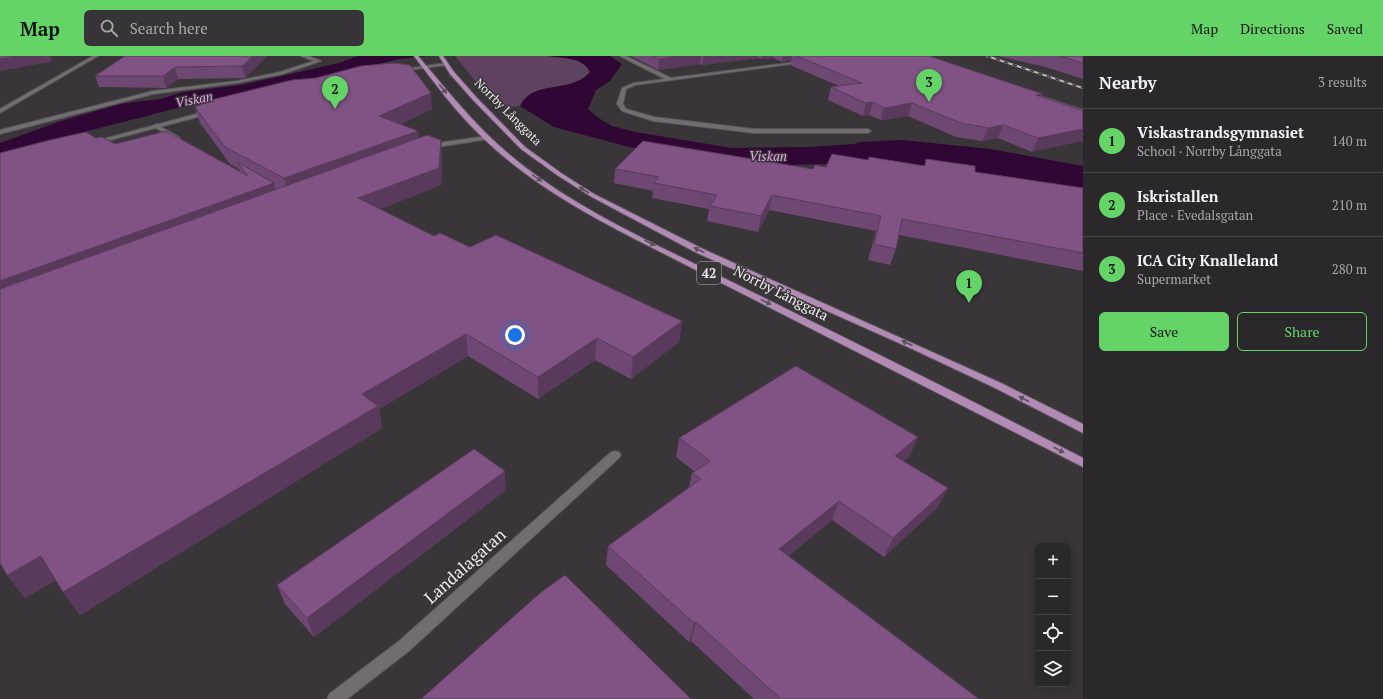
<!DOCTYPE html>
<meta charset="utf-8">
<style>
:root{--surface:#2b282b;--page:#373437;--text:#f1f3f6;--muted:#a6a6a9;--line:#474447;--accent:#65d467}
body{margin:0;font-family:"PT Serif",serif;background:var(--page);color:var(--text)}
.controls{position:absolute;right:12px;bottom:12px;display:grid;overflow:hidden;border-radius:6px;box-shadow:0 2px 10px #0003}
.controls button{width:36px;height:36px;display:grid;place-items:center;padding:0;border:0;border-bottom:1px solid var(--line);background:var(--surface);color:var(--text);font:20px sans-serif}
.you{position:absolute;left:515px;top:279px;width:14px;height:14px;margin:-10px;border:3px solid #fff;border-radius:50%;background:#1a73e8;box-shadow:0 0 0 6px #1a73e833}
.badge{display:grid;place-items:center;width:26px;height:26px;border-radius:50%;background:var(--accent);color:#111;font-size:13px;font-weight:700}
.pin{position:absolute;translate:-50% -33px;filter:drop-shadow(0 1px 2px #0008)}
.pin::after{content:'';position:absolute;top:21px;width:14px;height:12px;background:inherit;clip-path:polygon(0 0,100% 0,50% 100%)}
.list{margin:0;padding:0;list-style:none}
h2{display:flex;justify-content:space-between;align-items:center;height:52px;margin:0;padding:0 16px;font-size:17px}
h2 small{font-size:13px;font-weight:400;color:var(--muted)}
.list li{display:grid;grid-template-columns:26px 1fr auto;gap:12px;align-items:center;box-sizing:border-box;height:64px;padding:0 16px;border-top:1px solid var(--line)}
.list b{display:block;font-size:15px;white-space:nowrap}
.list p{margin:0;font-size:13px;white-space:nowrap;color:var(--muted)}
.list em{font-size:13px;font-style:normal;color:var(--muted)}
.actions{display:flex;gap:8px;padding:12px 16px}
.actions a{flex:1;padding:9px 0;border:1px solid var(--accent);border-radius:6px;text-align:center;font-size:14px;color:var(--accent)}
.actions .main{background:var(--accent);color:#111}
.icon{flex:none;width:22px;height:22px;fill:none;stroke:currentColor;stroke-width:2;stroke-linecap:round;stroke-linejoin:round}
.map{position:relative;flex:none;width:1083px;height:643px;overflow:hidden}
header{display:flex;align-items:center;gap:24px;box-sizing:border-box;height:56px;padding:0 20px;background:var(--accent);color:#111}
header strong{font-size:19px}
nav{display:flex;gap:22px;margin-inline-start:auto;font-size:14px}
.search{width:280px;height:36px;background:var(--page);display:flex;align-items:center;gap:10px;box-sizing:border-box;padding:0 14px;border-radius:6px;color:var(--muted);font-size:15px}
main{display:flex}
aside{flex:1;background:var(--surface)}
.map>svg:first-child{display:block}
.green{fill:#5e4260}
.water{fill:#2f0634}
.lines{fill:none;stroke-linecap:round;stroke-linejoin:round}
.lane-casing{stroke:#565356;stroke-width:2}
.street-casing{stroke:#565356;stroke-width:2}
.secondary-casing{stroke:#565356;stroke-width:2}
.primary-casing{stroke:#565356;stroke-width:2}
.lane{fill:#716d71;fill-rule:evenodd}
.street{fill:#716d71;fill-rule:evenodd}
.secondary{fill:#716d71;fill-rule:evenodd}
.primary{fill:#b18bb4;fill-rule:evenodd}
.rail-casing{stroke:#b9b6b9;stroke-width:2}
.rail{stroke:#393539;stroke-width:1.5;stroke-dasharray:4.5;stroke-linecap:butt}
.wall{fill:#6e4772}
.shaded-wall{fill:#5a3a5c}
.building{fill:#805384;stroke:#5a3a5c}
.oneway{fill:#5d4f5e}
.labels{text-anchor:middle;stroke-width:3;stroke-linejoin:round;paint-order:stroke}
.far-street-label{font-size:12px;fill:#eeecee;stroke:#393539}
.far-water-label{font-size:13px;font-style:italic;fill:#e6a4ec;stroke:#393539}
.shield{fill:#393539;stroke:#b8b5b8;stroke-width:1}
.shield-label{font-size:13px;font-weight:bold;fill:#eeecee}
.street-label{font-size:14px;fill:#eeecee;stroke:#393539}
.near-street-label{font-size:17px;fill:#eeecee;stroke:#393539}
</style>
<header>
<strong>Map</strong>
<div class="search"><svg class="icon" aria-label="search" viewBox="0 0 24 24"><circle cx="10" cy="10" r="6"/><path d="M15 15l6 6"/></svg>Search here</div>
<nav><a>Map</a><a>Directions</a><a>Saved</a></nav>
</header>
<main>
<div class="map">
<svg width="1083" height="643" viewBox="0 0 1083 643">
<rect width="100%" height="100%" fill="#393539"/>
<path class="green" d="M455,0H551L576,4L587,9L590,16C587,19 584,22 580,24C562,33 530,31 520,50L497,52Z"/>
<path class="water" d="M358,0H427L399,3L254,39L218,42L158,57L80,77L45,90L0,103V87L61,65L120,48L160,43L184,36L241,29L339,7Z
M547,0H610L622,8L610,25L596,34L588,53L600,63L612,70L635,76L732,92L810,91L854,88L861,86L902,84L990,93L1083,110V138L861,107L751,110L629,91L554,71L520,50C532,26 560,35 580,24C584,22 587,19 590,16C583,1 562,2 547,0Z"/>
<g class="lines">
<defs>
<path id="lane" d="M93,0H98L0,57V53Z
M301,0H308L321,5L283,18L237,27L153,38L0,78V74L153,35L237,25L280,16L314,5Z
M620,0H626L671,22L804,5L806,6L635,29L626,33L623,48L626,53L654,61L754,73H868L871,75L868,77H754L653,65L622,55L617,48L622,32L634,27L665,23Z
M156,68L179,81L180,82L175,83L154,71L153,70Z
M487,80L490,82L489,83L444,90L429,94L426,92L444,86Z"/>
<path id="street" d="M446,7L448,9L400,15L398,14Z
M211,54L213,55V57L95,88L92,86Z
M615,395L619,396L621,399L619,402L409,595L347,643H327L329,638L399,585L611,396Z"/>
<path id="secondary" d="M1028,36L1083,54V58L1028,38Z"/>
<path id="primary" d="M414,0H418C452,40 480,76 521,108C585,158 662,191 734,227C851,285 968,342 1083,402V411L633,182C579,154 526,124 482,81C457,57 435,28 414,0Z
M439,0H443L454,16L477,42L525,91L561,117L594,138L703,193L1001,327L1083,368V377L993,331L910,292L697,197L590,140L557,119L521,93L473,44L450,18Z"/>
</defs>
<use href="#lane" class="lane-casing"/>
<use href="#street" class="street-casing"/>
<use href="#secondary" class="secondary-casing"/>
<use href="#primary" class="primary-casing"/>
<use href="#lane" class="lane"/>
<use href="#street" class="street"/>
<use href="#secondary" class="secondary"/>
<use href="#primary" class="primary"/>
<defs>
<path id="rail" d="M987,0L1083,32"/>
</defs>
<use href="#rail" class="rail-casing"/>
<use href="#rail" class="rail"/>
</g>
<path class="wall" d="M267,0L245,22L178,23L166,32L99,31L95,20Z
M631,0H929L1041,41L1083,55L1032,96L998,82L982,85L956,81L908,60L881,64L869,59L863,60L828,44L831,31L839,30L790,9L791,4L782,6L773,2L762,3L758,2L702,9L700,8L658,14Z
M998,0H1083V23L1045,11Z
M195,51L432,53L400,68L418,75L419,82L442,101L441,129L380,153L434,180L470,191L682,265L679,286L631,323L595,304L538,343L468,300L379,353L382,372L80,559L63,536L56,524L25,542L7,519L96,82L115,88L240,116L239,113L230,108L200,67Z
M926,103L975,116L1083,132V215L899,179L896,193L890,209L868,204L876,175L769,154L758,176L707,165L709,153L652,142L653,135L614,127L615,113H813L868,104L924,110Z
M679,382L910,400L903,405L938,451L884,501L832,464L788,500L979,643H754L691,585L689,586L606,509L608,490L689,431L692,417L694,415L676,401Z
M506,434L314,581L285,548L277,529Z"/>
<path class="shaded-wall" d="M17,0H51V6L0,15V3Z
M253,0H267L245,22L242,10Z
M679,0H701L700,8L658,14L659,3Z
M704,0H758V2L702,9Z
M762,0H773V2L762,3Z
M783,0H792L791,4L782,6Z
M175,11L178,23L166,32L163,20Z
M431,37L432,53L382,76L379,60Z
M1043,38L1037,51L1036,39Z
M873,46L869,59L863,60L866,47Z
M912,47L908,60L881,64L884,52Z
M1003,69L998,82L982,85L988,72Z
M1083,73V85L1032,96L1038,82Z
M418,75L420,92L288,140L284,122Z
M441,84L442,101L441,129L362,160L358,142Z
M274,127L278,145L0,249V225Z
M772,139L769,154L758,176L761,160Z
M682,265L679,286L631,323L633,301Z
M466,278L468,300L379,353L382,372L80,559L63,536L362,338Z
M597,282L595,304L538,343V321Z
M918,381L910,400L887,419L895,400Z
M505,415L506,434L314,581L307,562Z
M948,432L938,451L884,501L893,482Z
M839,445L832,464L772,512L779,493Z
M41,500L57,523L25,542L7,519Z
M696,566L691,585L689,586L694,567Z"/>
<path class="building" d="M0,0H17L0,3Z
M125,0H253L242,10L175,11L163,20H95Z
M653,0H679L659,3Z
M797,0H929L1043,38L1036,39L1083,55V73L1038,82L1003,69L988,72L961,67L912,47L884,52L873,46L866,47L831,31L862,27Z
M1060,0H1083V7Z
M394,7L410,9L431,37L379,60L418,75L284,122L225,91L195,51L211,44L292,24L316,22L361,10Z
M166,75L248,120L237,106L274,127L0,225V97L50,84L86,76L96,82L102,81L115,88Z
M427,79L441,84L439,112L358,142L434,180L440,177L470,191L496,179L682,265L633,301L597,282L538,321L466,278L362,338L378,350L63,536L41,500L7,519L0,507V233Z
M643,85L813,113L815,109L826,111L832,98L868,104L869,101L925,110L926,103L975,110V116L1083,132V197L902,163L896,193L874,188L881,160L772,139L761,160L710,150L717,139L654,127L659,121L615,113Z
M796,310L918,381L895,400L948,432L893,482L839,445L779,493L979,643H781L696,566L694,567L608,490L701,423L692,417L710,405L679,382Z
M474,393L505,415L307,562L277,529Z
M565,519L691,643H421L540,537Z"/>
<defs><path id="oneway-solid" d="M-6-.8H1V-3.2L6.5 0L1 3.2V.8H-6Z"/></defs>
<g class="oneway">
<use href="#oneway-solid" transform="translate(443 33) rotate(50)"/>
<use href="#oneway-solid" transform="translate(537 122) rotate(34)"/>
<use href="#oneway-solid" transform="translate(584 134) rotate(-148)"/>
<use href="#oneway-solid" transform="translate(650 187) rotate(27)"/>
<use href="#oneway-solid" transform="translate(699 194) rotate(-155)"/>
<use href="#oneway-solid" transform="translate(766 246) rotate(26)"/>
<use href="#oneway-solid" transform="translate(907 287) rotate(-156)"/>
<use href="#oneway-solid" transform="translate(1024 343) rotate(-153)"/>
<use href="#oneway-solid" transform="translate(1059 394) rotate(28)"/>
</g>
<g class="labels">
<g class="far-street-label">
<text transform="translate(508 56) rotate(45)" y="4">Norrby Långgata</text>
</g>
<g class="far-water-label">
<text transform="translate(194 43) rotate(-11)" y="5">Viskan</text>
<text x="768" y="105">Viskan</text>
</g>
<rect class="shield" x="697" y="206" width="24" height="22" rx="3"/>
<g class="shield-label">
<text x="709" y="222">42</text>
</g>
<g class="street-label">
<text transform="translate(781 237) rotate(27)" y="5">Norrby Långgata</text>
</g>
<g class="near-street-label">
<text transform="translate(465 510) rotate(-42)" y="6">Landalagatan</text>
</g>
</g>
</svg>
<div class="controls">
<button>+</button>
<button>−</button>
<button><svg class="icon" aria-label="locate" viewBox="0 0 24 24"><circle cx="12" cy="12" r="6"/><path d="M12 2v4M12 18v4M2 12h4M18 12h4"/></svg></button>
<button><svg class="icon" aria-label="layers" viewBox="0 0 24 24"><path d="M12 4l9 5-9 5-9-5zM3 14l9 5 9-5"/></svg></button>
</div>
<div class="you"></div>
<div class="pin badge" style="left:969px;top:247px">1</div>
<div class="pin badge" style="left:335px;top:53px">2</div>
<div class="pin badge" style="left:929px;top:46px">3</div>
</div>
<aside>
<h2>Nearby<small>3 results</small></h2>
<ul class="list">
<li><span class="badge">1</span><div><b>Viskastrandsgymnasiet</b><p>School · Norrby Långgata</p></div><em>140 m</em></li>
<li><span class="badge">2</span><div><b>Iskristallen</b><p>Place · Evedalsgatan</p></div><em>210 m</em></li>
<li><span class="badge">3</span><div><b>ICA City Knalleland</b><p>Supermarket</p></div><em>280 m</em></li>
</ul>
<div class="actions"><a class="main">Save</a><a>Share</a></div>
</aside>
</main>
